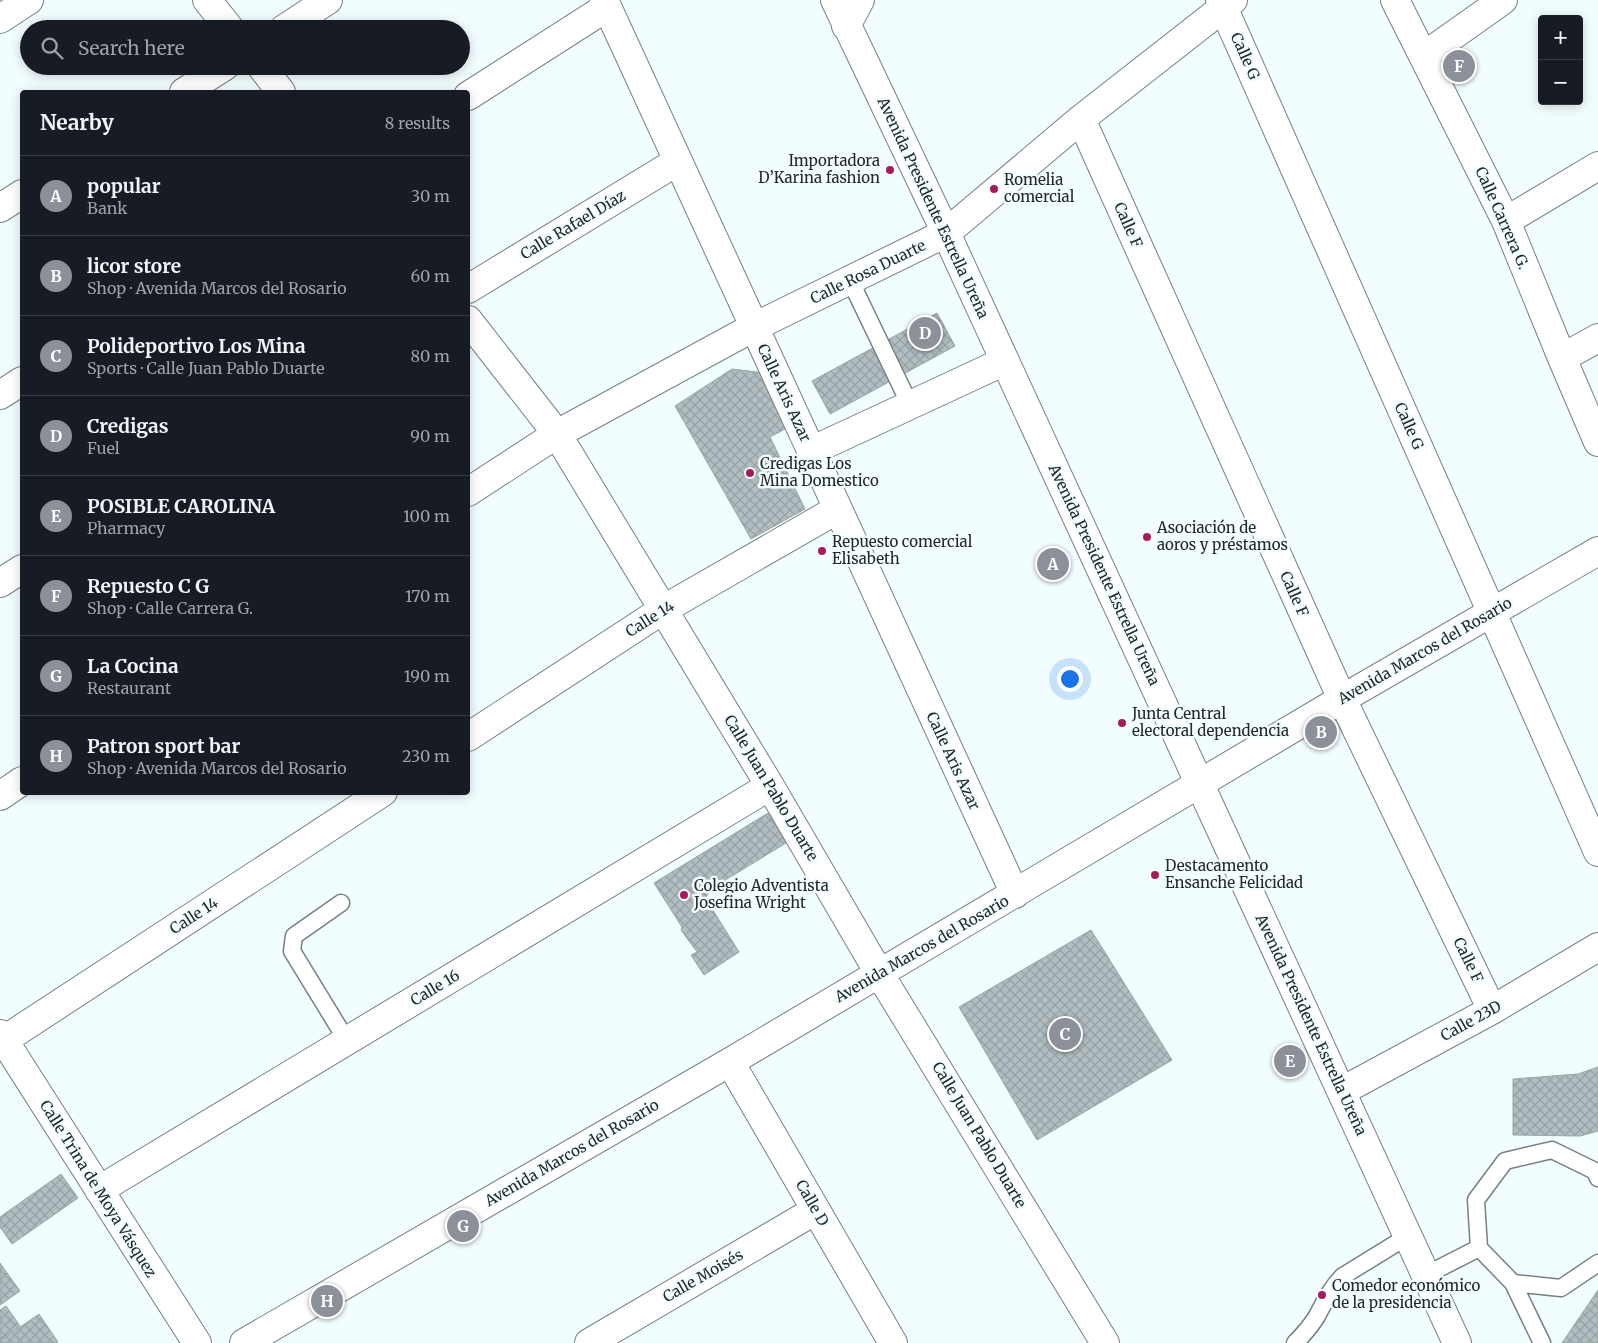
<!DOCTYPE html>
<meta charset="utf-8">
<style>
:root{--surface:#171b24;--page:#242831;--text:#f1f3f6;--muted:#9ea1a6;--line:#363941;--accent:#8c9099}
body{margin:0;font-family:Merriweather,serif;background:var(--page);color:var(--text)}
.controls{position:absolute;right:15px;top:15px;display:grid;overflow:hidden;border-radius:5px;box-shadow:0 2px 12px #0003}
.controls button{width:45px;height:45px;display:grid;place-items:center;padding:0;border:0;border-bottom:1px solid var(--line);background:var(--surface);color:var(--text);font:25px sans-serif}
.you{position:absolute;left:1069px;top:678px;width:18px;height:18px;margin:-12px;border:4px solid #fff;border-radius:50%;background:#1a73e8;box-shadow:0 0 0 8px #1a73e833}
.badge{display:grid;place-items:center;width:32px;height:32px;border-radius:50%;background:var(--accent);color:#fff;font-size:16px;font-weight:700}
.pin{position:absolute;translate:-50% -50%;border:2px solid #fff;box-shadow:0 1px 5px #0006}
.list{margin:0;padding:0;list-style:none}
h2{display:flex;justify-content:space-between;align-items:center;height:65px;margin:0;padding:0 20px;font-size:21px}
h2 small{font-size:16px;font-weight:400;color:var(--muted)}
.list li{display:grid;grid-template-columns:32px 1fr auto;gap:15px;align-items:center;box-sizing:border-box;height:80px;padding:0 20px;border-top:1px solid var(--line)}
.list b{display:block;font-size:19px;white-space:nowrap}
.list p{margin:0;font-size:16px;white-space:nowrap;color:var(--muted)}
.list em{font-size:16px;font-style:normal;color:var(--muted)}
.icon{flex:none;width:28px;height:28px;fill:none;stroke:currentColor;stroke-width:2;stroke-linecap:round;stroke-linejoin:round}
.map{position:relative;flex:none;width:1598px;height:1343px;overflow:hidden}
.search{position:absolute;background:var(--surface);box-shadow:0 2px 12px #0003;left:20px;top:20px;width:450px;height:55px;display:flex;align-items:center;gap:12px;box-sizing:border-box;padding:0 18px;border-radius:28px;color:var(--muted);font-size:19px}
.panel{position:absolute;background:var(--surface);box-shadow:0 2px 12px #0003;left:20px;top:90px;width:450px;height:705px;border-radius:5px}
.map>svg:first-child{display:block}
.building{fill:url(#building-cross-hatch);stroke:#98a4a6}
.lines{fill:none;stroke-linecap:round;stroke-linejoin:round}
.lane-casing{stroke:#758183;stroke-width:19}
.street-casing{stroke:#758183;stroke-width:30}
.secondary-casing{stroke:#758183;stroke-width:30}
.lane{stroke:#fff;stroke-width:16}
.street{stroke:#fff;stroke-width:28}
.secondary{stroke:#fff;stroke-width:28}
.poi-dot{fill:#a71a5d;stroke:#f2fdff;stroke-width:2}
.labels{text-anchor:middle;stroke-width:5;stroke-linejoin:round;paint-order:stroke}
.street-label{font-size:15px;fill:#232829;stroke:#f2fdff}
.poi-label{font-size:15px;fill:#232829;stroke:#f2fdff;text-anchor:start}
</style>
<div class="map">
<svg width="1598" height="1343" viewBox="0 0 1598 1343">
<defs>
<pattern id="building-cross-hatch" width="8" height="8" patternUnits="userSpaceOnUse" patternTransform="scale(1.25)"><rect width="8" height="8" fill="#b1bdc0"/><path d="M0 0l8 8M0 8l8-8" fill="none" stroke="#98a2a5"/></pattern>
</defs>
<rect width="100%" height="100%" fill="#f2fdff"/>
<path class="building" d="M937,313L955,346L830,414L812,381Z
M732,369L765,373L787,428L770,437L805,509L751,539L675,406Z
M768,813L786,843L709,890L706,899L739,952L704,975L691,955L697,952L681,930L682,927L654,883Z
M1091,930L1172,1060L1037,1140L959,1007Z
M1598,1067V1131L1580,1136L1513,1135V1079L1578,1074Z
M61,1174L78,1198L12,1244L0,1227V1217Z
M0,1263L20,1291L0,1305Z
M1598,1290V1343H1562Z
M6,1306L20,1326L0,1340V1310Z
M39,1314L58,1342L56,1343H0V1341Z"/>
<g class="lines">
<defs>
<path id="lane" d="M850,280L910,405
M341,903L294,936L292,951L347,1041
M1598,1178L1595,1171L1552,1150L1505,1161L1476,1200L1479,1248L1513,1283L1561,1288L1598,1263
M1426,1275L1479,1248
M1513,1283L1542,1343
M1295,1343C1303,1335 1311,1326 1317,1316C1325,1301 1331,1288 1343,1276L1408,1236"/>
<path id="street" d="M207,0L230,29
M604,0L1015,894
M1220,0L1598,852
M1395,0L1506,221L1562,358L1598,442
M0,19L29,0
M846,26L860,0
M284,29L328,0
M1424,56L1503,0
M261,66L281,92
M184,92L225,66
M468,96L607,7
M1081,119L1342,699L1492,1010
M0,208L22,194
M1506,221L1598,166
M468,289L678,161
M468,320L557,434L770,786L879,973L1105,1343
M1562,358L1598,338
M0,395L22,381
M811,451L1005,361
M468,492L557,434L754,327L946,233L1081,119L1233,0
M0,583L22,569
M468,737L664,609L838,509
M0,796L22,781
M0,1034L197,1343
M4,1040L383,792
M730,1062L893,1343
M1342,1091L1492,1010L1598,947
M99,1190L770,786
M244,1343L730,1062L1342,699L1598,551
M589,1343L816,1210"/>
<path id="secondary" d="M835,0L946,233L1457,1343"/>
</defs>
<use href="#lane" class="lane-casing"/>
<use href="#street" class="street-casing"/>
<use href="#secondary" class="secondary-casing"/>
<use href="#lane" class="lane"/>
<use href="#street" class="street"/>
<use href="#secondary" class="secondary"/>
</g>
<g class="poi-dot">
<circle cx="890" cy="170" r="5"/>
<circle cx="994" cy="189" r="5"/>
<circle cx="750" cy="473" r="5"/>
<circle cx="1147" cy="537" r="5"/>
<circle cx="822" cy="551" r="5"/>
<circle cx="1122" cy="723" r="5"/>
<circle cx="1155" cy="875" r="5"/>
<circle cx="684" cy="895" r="5"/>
<circle cx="1322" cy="1295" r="5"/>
</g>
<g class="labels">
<g class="street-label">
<text transform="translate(1245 56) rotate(66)" y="5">Calle G</text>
<text transform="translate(933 208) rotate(65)" y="5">Avenida Presidente Estrella Ureña</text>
<text transform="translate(1502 218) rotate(66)" y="5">Calle Carrera G.</text>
<text transform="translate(573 225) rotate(-31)" y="5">Calle Rafael Díaz</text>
<text transform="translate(1128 225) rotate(66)" y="5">Calle F</text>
<text transform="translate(868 272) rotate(-26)" y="5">Calle Rosa Duarte</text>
<text transform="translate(784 393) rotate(65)" y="5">Calle Aris Azar</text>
<text transform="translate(1409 426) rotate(66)" y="5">Calle G</text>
<text transform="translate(1104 575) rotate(65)" y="5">Avenida Presidente Estrella Ureña</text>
<text transform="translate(1294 594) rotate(66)" y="5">Calle F</text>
<text transform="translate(650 619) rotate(-32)" y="5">Calle 14</text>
<text transform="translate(1425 651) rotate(-30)" y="5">Avenida Marcos del Rosario</text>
<text transform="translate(953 761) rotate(65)" y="5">Calle Aris Azar</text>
<text transform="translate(771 788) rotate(59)" y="5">Calle Juan Pablo Duarte</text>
<text transform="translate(194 916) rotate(-33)" y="5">Calle 14</text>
<text transform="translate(922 949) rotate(-30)" y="5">Avenida Marcos del Rosario</text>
<text transform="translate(1468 960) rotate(64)" y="5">Calle F</text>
<text transform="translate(435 988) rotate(-31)" y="5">Calle 16</text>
<text transform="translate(1471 1021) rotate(-29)" y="5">Calle 23D</text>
<text transform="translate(1311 1025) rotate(65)" y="5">Avenida Presidente Estrella Ureña</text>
<text transform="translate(979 1135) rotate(59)" y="5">Calle Juan Pablo Duarte</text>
<text transform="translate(572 1153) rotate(-30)" y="5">Avenida Marcos del Rosario</text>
<text transform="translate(98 1189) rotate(58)" y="5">Calle Trina de Moya Vásquez</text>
<text transform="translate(812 1203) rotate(60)" y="5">Calle D</text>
<text transform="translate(703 1276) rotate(-30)" y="5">Calle Moisés</text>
</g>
<g class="poi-label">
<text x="880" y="166" text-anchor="end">Importadora<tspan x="880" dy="17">D’Karina fashion</tspan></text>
<text x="1004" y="185">Romelia<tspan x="1004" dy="17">comercial</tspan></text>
<text x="760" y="469">Credigas Los<tspan x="760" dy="17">Mina Domestico</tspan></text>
<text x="1157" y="533">Asociación de<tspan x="1157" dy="17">aoros y préstamos</tspan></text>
<text x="832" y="547">Repuesto comercial<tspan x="832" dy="17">Elisabeth</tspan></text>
<text x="1132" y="719">Junta Central<tspan x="1132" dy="17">electoral dependencia</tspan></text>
<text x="1165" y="871">Destacamento<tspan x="1165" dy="17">Ensanche Felicidad</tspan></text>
<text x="694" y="891">Colegio Adventista<tspan x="694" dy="17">Josefina Wright</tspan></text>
<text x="1332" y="1291">Comedor económico<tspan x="1332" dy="17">de la presidencia</tspan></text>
</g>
</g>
</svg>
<div class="controls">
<button>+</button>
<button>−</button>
</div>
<div class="you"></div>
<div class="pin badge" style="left:1053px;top:564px">A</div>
<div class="pin badge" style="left:1321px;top:732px">B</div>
<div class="pin badge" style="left:1065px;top:1034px">C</div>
<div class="pin badge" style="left:925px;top:333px">D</div>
<div class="pin badge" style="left:1290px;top:1061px">E</div>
<div class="pin badge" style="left:1459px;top:66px">F</div>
<div class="pin badge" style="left:463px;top:1226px">G</div>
<div class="pin badge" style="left:327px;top:1301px">H</div>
<div class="search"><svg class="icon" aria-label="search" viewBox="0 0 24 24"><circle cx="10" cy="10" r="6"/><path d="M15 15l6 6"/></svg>Search here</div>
<section class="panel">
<h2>Nearby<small>8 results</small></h2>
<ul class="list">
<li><span class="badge">A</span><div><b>popular</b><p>Bank</p></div><em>30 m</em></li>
<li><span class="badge">B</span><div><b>licor store</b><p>Shop · Avenida Marcos del Rosario</p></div><em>60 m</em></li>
<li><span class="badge">C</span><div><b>Polideportivo Los Mina</b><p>Sports · Calle Juan Pablo Duarte</p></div><em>80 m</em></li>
<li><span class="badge">D</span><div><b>Credigas</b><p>Fuel</p></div><em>90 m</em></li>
<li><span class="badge">E</span><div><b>POSIBLE CAROLINA</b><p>Pharmacy</p></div><em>100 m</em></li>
<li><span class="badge">F</span><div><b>Repuesto C G</b><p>Shop · Calle Carrera G.</p></div><em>170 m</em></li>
<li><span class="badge">G</span><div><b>La Cocina</b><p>Restaurant</p></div><em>190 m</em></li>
<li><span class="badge">H</span><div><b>Patron sport bar</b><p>Shop · Avenida Marcos del Rosario</p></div><em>230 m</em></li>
</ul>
</section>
</div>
